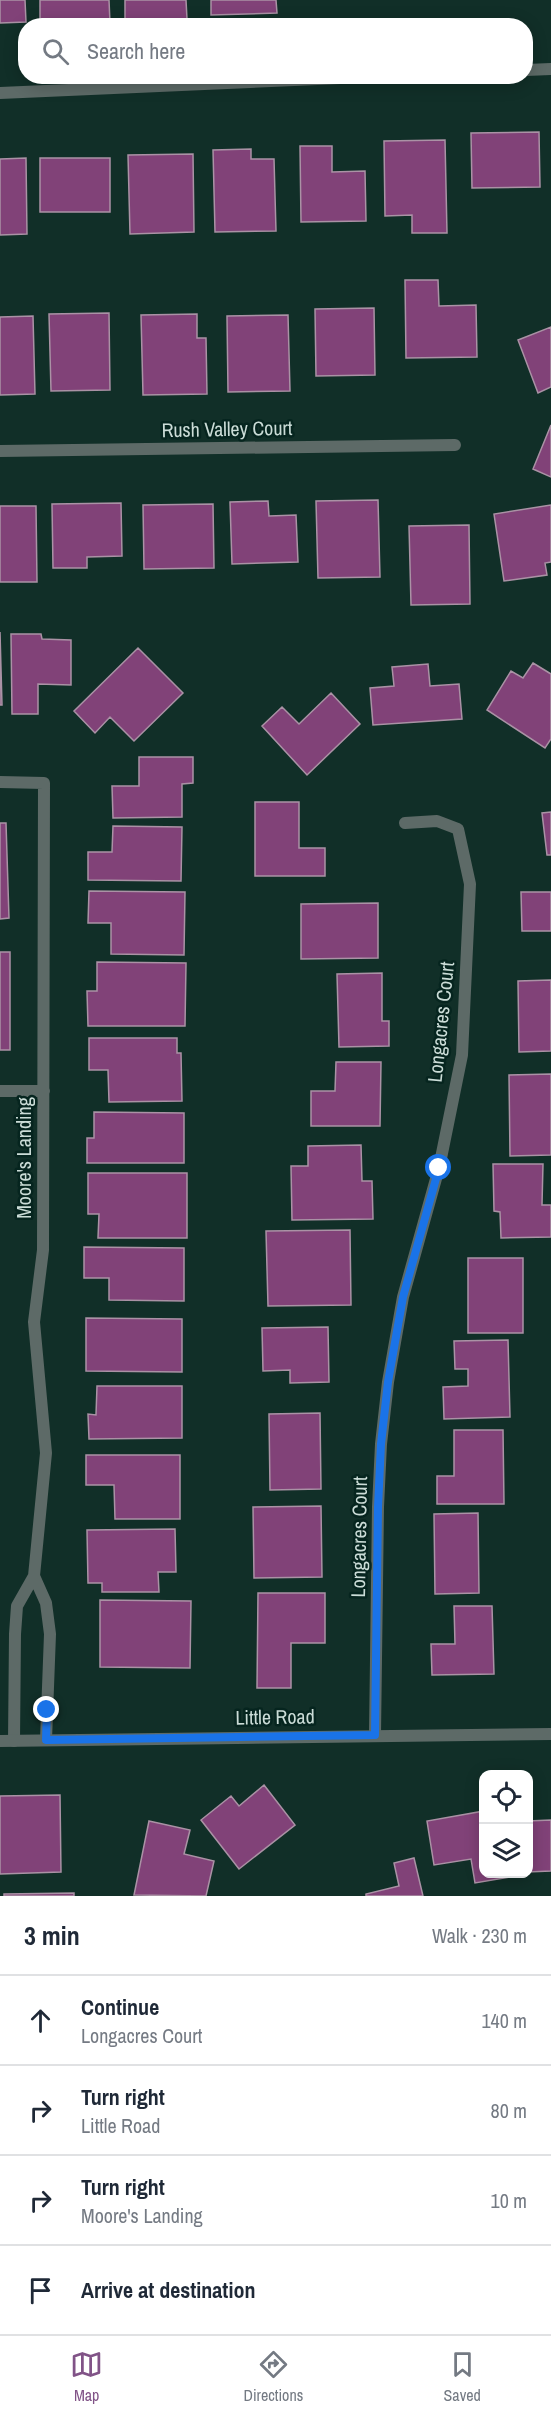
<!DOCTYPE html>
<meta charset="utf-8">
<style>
:root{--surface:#fff;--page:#f6f6f7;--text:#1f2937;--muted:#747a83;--line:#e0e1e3;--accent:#815387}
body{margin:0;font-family:"Archivo Narrow",sans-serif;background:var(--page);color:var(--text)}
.controls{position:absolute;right:18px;bottom:18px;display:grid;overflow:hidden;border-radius:12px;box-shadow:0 3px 15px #0003}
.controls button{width:54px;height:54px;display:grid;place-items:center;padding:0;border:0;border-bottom:2px solid var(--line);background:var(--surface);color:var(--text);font:30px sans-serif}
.stop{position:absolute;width:18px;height:18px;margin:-14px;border:4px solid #1a73e8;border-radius:50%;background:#fff}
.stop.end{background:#1a73e8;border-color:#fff;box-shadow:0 2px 6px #0008}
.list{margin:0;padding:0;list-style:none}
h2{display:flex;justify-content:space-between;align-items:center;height:78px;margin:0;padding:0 24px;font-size:26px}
h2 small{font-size:20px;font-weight:400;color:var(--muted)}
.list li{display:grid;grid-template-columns:39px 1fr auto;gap:18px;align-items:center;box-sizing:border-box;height:90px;padding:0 24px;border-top:2px solid var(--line)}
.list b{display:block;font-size:22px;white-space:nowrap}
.list p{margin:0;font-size:20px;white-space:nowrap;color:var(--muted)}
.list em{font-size:20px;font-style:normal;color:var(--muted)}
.icon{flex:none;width:33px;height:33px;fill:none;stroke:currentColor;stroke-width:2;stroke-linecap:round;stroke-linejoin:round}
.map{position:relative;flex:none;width:551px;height:1896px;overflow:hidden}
.search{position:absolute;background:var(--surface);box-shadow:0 3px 15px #0003;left:18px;right:18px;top:18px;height:66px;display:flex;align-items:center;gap:15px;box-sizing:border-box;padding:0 21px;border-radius:24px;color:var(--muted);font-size:22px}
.sheet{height:438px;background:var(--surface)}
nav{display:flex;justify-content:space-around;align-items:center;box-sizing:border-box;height:84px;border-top:2px solid var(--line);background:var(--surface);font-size:16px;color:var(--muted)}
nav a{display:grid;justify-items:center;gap:3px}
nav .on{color:var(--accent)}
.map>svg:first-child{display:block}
.building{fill:#814278;stroke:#aa92a5;stroke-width:1.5}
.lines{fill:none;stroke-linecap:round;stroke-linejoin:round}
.minor{stroke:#5d6a67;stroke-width:12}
.tertiary{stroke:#5d6a67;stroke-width:12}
.route{stroke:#1a73e8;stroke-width:8}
.labels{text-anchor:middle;stroke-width:5;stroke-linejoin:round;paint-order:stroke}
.street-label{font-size:20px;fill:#cbdcd7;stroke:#06251f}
</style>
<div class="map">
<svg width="551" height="1896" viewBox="0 0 551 1896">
<rect width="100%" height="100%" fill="#112f28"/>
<path class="building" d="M0,0H25L26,22L0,23Z
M40,0H109L110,23L40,24Z
M125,0H186L187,19L125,20Z
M211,0H276L277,13L211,15Z
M539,132L540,187L472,188L471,133Z
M445,140L447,233H412V215L385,216L384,141Z
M300,146H332V172L365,171L366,221L301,222Z
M251,149V159H274L276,231L215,232L213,150Z
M193,154L194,232L130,234L128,155Z
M26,158L27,234L0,235V159Z
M40,158H110V212H40Z
M405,280H438L439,306L476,305L477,357L406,358Z
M374,308L375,375L316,376L315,309Z
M109,313L110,390L51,391L49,314Z
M197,314V338H206L207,394L143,395L141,315Z
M288,315L290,391L228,392L227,316Z
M33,316L35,394L0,395V317Z
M551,327V387L538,393L518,340Z
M551,425V477L533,469Z
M378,500L380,577L318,578L316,501Z
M268,501L269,516L296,515L298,562L232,564L230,502Z
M121,503L122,556L87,557V568H53L52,504Z
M213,504L214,568L144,569L143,505Z
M551,505V562L545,563L547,575L504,581L494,514Z
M0,506H36L37,582H0Z
M469,525L470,604L411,605L409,526Z
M0,632L2,705H0Z
M11,634H41L42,639L71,640V685L38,684V714H12Z
M138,648L183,693L134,741L110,717L95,733L74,711Z
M533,663L551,674V739L545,748L487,710L511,671L523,678Z
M428,664L430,686L459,684L462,719L373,725L370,688L394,686L392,667Z
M331,693L360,724L307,775L262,726L282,707L299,724Z
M139,757H193V783L182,784V817L113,818L112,786H139Z
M255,802H299V848H325V876H255Z
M551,812V855H547L542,813Z
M0,823H6L9,918L0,919Z
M113,826L182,827L181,881L88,880V852H112Z
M89,891L185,892L184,955L111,954V923H88Z
M521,892H551V931H522Z
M378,903V958L301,959V904Z
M0,952H10V1050H0Z
M97,962L186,963L185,1026H88L87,991H97Z
M382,973V1021H389V1046L339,1047L337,974Z
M551,980V1051L519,1052L518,981Z
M89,1038H177V1053H181L182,1101L109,1102L108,1070H89Z
M336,1062H381L380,1126H311V1091H335Z
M551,1074V1155L510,1156L509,1075Z
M94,1112L184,1113V1163H87V1138H94Z
M361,1145L362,1181H372L373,1219L292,1220L291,1166H308V1146Z
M493,1164H543L542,1205H551V1237L501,1238L500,1212L494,1211Z
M88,1173H187V1238H98L99,1214H88Z
M350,1230L351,1305L268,1306L266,1231Z
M84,1247L184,1248V1301L109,1300V1278H84Z
M468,1258H523V1333H468Z
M86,1318L182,1319V1372L86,1371Z
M328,1327L329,1382L290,1383V1370L263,1371L262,1328Z
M508,1340L510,1417L444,1419L443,1387L468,1386V1369H455L454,1341Z
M97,1386H182V1438L89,1439L88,1414L96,1415Z
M320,1413L321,1489L270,1490L269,1414Z
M454,1430H503L504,1504H437V1476H454Z
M86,1455H180V1519H115L114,1485H86Z
M321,1506L322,1577L254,1578L253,1507Z
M478,1513L479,1593L435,1594L434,1514Z
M175,1529L176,1572H158L159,1592H102V1583H88L87,1530Z
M258,1593H325V1643H291V1688H257Z
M100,1600L191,1601L190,1668L100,1667Z
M454,1606H492L494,1674L432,1675L431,1644H455Z
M264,1785L295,1825L239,1869L201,1820L231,1796L239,1806Z
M60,1795L61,1872L0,1874V1796Z
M484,1811V1874H509L510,1877L475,1883L471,1859L434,1865L427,1821Z
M551,1820V1871L528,1872V1821Z
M149,1821L190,1830L184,1854L214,1861L206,1896L134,1895Z
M414,1858L423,1896H366V1894L399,1886L394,1863Z
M74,1893V1896H4V1894Z"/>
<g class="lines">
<path class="minor" d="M0,451L455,445
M0,782L44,783L43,1250L34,1322L46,1453L34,1576L17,1606L15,1634L14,1741
M0,1091H44
M34,1576L46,1603L50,1634L46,1740
M375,1735L378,1507L381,1444L388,1382L403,1297L439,1168L462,1055L470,884L458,829L437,821L405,823"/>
<path class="tertiary" d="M526,70L551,69
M0,93L387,76
M0,1741L551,1734"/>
</g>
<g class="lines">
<path class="route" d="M47,1710L46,1740L375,1735L378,1507L381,1444L388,1382L403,1297L439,1168"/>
</g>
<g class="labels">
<g class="street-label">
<text transform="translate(227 429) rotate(-1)" y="7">Rush Valley Court</text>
<text transform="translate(441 1022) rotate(-84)" y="7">Longacres Court</text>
<text transform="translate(24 1158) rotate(-90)" y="7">Moore's Landing</text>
<text transform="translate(359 1537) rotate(-89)" y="7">Longacres Court</text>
<text transform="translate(275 1717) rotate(-1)" y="7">Little Road</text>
</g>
</g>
</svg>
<div class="controls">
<button><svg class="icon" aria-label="locate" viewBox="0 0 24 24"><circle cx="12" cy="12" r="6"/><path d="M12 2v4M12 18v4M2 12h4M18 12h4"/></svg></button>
<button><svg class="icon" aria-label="layers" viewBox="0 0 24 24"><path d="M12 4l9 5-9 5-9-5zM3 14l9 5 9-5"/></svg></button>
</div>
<div class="stop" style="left:439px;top:1168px"></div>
<div class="stop end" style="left:47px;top:1710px"></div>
<div class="search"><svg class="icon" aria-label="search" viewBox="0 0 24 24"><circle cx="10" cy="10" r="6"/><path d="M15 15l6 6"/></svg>Search here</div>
</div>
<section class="sheet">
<h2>3 min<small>Walk · 230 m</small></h2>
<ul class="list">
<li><svg class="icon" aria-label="ahead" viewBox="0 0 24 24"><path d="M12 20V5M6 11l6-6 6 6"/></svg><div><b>Continue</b><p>Longacres Court</p></div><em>140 m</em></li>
<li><svg class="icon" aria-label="right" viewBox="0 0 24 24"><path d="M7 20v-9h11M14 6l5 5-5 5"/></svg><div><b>Turn right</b><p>Little Road</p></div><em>80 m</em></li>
<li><svg class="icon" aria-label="right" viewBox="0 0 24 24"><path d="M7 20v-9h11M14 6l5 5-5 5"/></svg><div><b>Turn right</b><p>Moore's Landing</p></div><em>10 m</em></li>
<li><svg class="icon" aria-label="arrive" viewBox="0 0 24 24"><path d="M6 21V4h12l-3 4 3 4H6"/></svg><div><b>Arrive at destination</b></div></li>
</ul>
</section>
<nav>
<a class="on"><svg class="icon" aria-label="map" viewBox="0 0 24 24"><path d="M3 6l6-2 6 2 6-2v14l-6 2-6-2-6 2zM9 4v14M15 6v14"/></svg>Map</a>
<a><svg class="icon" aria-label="directions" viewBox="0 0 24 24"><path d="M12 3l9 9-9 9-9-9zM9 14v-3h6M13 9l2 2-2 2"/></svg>Directions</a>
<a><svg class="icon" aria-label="saved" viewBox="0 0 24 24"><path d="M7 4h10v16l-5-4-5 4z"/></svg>Saved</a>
</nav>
